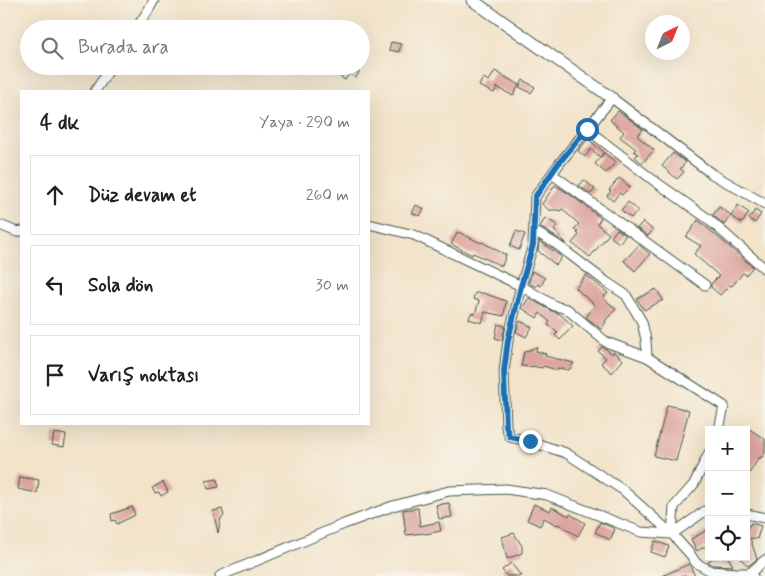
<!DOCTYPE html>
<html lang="tr">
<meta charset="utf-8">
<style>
:root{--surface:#fff;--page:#f2f2f2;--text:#202124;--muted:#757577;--line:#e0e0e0}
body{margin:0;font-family:Mynerve,sans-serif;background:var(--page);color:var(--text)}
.controls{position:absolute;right:15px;bottom:15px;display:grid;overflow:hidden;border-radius:0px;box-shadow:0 5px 20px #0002}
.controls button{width:45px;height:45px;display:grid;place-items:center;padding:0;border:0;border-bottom:1px solid var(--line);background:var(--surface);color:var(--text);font:25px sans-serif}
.compass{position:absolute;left:645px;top:15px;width:45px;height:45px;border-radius:50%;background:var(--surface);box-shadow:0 5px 20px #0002;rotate:43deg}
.stop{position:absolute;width:15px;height:15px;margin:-11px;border:4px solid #1f6fb2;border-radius:50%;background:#fff}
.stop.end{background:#1f6fb2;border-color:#fff;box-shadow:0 1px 5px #0008}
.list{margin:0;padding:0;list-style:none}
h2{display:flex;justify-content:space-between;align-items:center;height:65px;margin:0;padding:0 20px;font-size:21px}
h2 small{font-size:16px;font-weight:400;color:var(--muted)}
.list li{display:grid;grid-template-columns:32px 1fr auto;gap:15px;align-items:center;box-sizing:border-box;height:80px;margin:0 10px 10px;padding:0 10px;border:1px solid var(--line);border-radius:0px}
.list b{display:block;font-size:19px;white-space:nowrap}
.list em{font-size:16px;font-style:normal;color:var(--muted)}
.icon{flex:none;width:28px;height:28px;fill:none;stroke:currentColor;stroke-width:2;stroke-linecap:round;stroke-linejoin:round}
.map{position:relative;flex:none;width:765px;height:576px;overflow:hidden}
.search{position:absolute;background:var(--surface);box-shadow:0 5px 20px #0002;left:20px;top:20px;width:350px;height:55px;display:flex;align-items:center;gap:12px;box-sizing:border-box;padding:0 18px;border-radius:28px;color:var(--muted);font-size:19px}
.panel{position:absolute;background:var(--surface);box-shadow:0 5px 20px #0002;left:20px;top:90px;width:350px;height:335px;border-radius:0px}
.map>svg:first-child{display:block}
.building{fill:#dca6a0}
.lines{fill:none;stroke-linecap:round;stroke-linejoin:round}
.minor-casing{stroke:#3f564a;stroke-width:11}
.tertiary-casing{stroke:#3f564a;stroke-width:13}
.minor{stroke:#fff;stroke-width:9}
.tertiary{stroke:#fff;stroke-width:11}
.route{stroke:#1f6fb2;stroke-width:6}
</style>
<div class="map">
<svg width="765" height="576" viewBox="0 0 765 576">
<rect width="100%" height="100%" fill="#f7f3e8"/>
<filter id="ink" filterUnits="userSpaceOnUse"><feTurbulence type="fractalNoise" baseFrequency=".02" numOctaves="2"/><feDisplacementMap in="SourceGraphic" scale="10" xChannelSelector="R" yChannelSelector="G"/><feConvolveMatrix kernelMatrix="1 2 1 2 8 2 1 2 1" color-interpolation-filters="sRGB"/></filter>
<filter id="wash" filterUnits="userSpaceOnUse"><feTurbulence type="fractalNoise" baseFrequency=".0096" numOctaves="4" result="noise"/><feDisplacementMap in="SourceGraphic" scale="20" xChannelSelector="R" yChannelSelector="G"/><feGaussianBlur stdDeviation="1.12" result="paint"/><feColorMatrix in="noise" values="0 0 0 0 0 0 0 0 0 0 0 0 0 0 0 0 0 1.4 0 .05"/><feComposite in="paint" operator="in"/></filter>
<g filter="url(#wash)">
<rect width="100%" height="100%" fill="#f2e3c9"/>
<g id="blocks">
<path class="building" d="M391,42L401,44L399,52L389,50Z
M330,66H350L359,72L356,78L349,74L345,80L339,76L341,73Z
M495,71L519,85L513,96L497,87L494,93L479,86L483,78L489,81Z
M523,80L535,87L531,93L519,87Z
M618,111L643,129L637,136L654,150L642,163L635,157L638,154L634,151L636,149L620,137L624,132L610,120Z
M588,139L604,152L600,157L591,149L585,157L578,151Z
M604,153L616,162L606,173L595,164Z
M673,153L686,162L680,169L684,172L677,179L662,166Z
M619,178L630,187L622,195L619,193L613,201L607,196L611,191L609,190Z
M584,180L595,189L591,194L579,186Z
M555,185L571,195L601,218L597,224L609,234L590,257L572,243L579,235L577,233L578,232L574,229L579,224L562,209L560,211L558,210H549L542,204Z
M628,202L638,210L631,218L621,210Z
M416,205L424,209L420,216L412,213Z
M738,205L749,213L742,223L731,216Z
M719,207L731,215L724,225L713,215Z
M755,210L761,214L755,223L749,219Z
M545,218L557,225L554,230L567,244L540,227Z
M698,220L753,267L746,275L743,273L732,286L730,285L720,295L711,287V284L719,276L694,254L701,246L686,237Z
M643,222L653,230L648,236L637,228Z
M617,229L626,235L619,243L611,237Z
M516,231L525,234L519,250L510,246Z
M458,232L481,243L482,242L506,255L502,266L473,253L472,255L451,244Z
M539,241L562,257L556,265L538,251Z
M639,245L650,254L635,271L624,261Z
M532,271L545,278L541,286L538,284L536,287L529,283Z
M586,275L608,293L603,298L616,309L605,321L606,322L601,329L586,317L595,305L584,296L576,288Z
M656,289L663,300L644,310L637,299Z
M475,293H483L506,301L504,316L485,312L482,323L469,319L471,313L475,314L479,301L473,299Z
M529,298L552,311L560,314L573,326L560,340L555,335L558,332L548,325L550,322L540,313L537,318L522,308Z
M520,321L532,327L526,337L516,332Z
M498,324L505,326L502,340L495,338Z
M537,347L536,351L546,354L545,356L574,363L569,370L558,368L557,370L543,366L542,368L532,366V367L521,366L524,352Z
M602,347L606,349L612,354L614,352L623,360L612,373L601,363L606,358L598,351Z
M667,405L689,410L676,461L654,456Z
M746,427L765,439V453L762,457L759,458L746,478Z
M54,433L66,435L64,447L52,445Z
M20,477L39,480L37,493L18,489Z
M217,479L219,487L208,489L206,481Z
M163,482L168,492L161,496L159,492L155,493L152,488Z
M449,503L452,517L439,519L436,505Z
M534,504L550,511L552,507L569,516L570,514L585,523L578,536L558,524L557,525L544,518L540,526L527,520Z
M132,507L135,515L117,524L115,520L112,521L111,514Z
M418,508L420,526L439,522L441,531L425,534L424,533L406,535L403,510Z
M222,509L224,516L221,518L218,533L213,511Z
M600,522L615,529L610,540L595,532Z
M751,523L761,526L757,539L750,538L757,559L748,566L739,557H746V530Z
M709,529V544L697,551L691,539Z
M514,533L522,546V553L507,559L502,537Z
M655,541L669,546L665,557L651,552Z
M715,557H728L733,566L713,565L708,562Z
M511,563L521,576H507L502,570Z
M689,564L695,576H662Z"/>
</g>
</g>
<g filter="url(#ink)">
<use href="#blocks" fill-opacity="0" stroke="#3f564a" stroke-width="1"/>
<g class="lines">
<defs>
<path id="minor" d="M136,29L149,9L154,0
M95,91L112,66
M587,129L653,180L707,218L765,269
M552,174L705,285
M369,224L414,235L521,286L555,306L567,309L606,342L647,357L646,340L642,322L626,295L605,281L556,244L534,231
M0,225L17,232L21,231
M647,357L724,406L719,430
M746,514L765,518
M672,534L674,507L694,484L709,453
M750,573L765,560
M220,576L344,524L393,506L449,491L506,489L547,495L641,532L672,534L705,511H709
M753,576L750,573H738L711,571L696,563L690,554L672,534L623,490L566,453L529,441L510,437L506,427L504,371L508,340L521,286L533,245L535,197L559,164L612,98L712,174L765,204"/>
<path id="tertiary" d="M472,0L612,98"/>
</defs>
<use href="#minor" class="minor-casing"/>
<use href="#tertiary" class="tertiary-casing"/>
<use href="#minor" class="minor"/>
<use href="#tertiary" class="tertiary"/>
</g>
</g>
<g class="lines" filter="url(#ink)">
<path class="route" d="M530,441L510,437L506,427L504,371L508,340L521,286L533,245L535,197L558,164L587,129"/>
</g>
</svg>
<div class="controls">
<button>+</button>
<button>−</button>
<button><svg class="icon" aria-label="locate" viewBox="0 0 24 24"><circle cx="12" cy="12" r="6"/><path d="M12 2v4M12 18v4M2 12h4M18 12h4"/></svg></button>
</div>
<svg class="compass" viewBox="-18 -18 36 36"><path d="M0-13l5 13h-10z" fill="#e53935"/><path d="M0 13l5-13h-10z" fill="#757577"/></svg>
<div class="stop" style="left:587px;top:129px"></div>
<div class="stop end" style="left:530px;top:441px"></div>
<div class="search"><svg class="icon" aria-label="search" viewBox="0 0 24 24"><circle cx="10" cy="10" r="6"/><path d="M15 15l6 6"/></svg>Burada ara</div>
<section class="panel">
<h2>4 dk<small>Yaya · 290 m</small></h2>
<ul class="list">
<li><svg class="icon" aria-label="ahead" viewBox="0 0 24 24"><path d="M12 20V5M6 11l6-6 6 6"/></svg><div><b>Düz devam et</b></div><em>260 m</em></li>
<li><svg class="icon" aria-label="left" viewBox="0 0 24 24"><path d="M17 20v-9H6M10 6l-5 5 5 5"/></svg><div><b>Sola dön</b></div><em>30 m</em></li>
<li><svg class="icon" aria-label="arrive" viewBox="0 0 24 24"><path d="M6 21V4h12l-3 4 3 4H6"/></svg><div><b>Varış noktası</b></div></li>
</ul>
</section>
</div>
